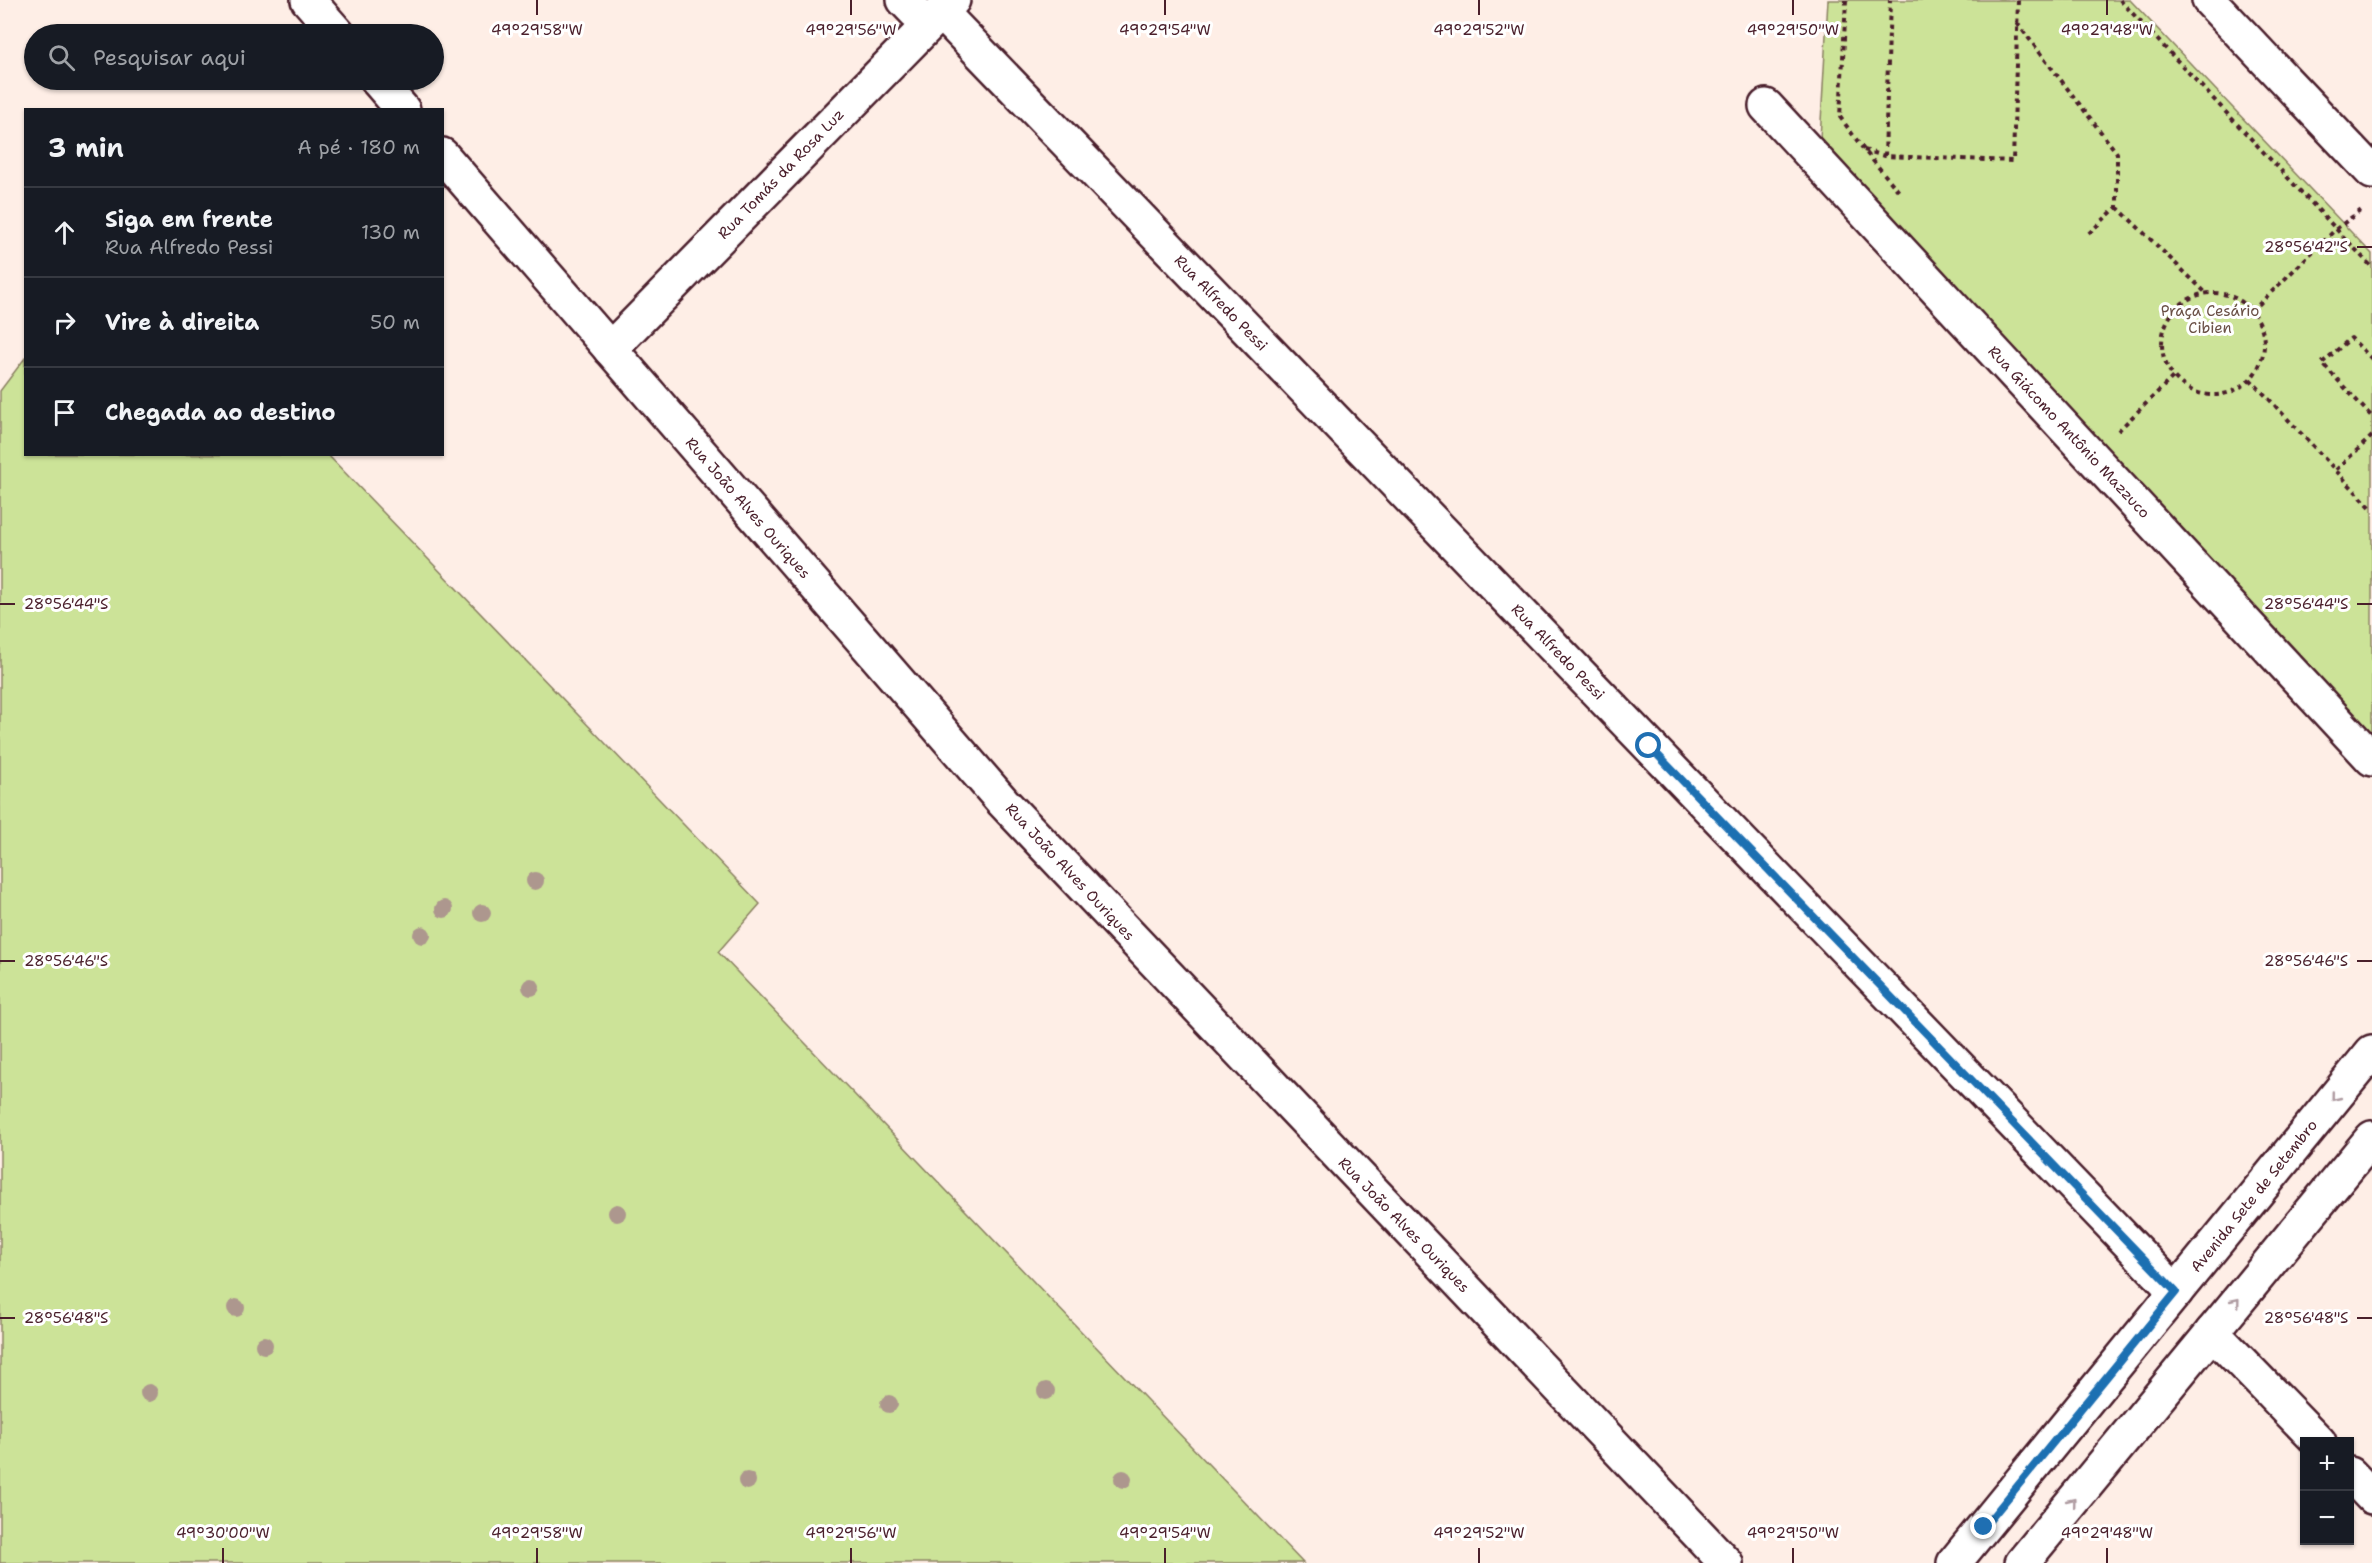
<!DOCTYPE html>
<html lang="pt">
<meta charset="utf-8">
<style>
:root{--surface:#171b24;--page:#242831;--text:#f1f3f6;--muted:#9ea1a6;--line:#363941}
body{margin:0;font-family:"Shantell Sans",sans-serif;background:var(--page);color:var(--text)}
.controls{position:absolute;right:18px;bottom:18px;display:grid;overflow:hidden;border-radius:0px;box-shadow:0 2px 4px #0004}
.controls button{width:54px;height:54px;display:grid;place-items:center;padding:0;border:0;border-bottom:2px solid var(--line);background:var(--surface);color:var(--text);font:30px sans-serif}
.stop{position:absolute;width:18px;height:18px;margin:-14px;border:4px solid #1f6fb2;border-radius:50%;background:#fff}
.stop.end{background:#1f6fb2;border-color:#fff;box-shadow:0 2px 6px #0008}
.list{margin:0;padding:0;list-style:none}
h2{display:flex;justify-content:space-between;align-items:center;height:78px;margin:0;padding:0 24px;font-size:26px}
h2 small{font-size:20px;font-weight:400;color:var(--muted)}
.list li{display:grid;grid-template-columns:39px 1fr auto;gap:18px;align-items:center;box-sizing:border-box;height:90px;padding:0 24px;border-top:2px solid var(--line)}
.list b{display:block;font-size:22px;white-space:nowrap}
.list p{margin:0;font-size:20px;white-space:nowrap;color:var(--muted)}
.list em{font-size:20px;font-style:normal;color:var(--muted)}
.icon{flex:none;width:33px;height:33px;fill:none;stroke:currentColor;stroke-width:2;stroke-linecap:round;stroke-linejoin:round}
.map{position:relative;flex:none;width:2372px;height:1563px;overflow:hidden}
.search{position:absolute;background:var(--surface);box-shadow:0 2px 4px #0004;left:24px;top:24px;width:420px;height:66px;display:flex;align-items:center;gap:15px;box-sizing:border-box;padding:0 21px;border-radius:33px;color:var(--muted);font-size:22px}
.panel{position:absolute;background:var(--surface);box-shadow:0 2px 4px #0004;left:24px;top:108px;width:420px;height:348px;border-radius:0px}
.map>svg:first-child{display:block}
.green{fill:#cce398;stroke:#8b8162;stroke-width:1.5}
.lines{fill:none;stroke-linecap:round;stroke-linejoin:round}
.minor-casing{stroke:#4a1f2b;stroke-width:38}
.tertiary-casing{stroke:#4a1f2b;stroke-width:38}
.secondary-casing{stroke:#4a1f2b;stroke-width:38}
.path{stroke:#4a1f2b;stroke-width:4;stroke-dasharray:4.5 4.5;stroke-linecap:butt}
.minor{stroke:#fff;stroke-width:33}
.tertiary{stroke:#fff;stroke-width:33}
.secondary{stroke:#fff;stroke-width:33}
.tree{fill:#ad978e}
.oneway{stroke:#ae9aa0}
.route{stroke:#1f6fb2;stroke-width:8}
.ticks{fill:none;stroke:#4a1f2b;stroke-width:2}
.labels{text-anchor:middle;stroke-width:6;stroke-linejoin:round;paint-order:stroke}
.street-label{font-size:15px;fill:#4a1f2b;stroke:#fff}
.park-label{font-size:15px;fill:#6a5046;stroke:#fff}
.ticks-label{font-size:15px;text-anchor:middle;fill:#4a1f2b;stroke:#fff;stroke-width:6;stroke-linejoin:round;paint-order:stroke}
</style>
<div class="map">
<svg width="2372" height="1563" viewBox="0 0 2372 1563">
<rect width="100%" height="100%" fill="#feeee6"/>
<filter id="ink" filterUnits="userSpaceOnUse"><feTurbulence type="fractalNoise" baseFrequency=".0167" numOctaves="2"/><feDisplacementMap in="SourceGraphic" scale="12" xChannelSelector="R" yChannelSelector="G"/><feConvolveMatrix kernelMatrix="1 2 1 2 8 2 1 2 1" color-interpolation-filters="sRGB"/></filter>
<g filter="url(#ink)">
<path class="green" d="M1828,0H2130L2372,254V733L1820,139Z
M25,358L26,454L328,455L760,904L718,952L1303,1563H0V391Z"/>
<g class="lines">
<defs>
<path id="minor" d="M904,0L928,25
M941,12L2176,1292
M1766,106L2372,759
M610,349L953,0
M2212,1332L2319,1442
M2350,1474L2372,1497"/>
<path id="tertiary" d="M308,0L338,34
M2209,0L2372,172
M377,80L403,110
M442,155L1003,802L1726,1563"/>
<path id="secondary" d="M1954,1563L2372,1052
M2022,1563L2372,1138"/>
</defs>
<use href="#minor" class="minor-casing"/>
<use href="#tertiary" class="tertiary-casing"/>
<use href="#secondary" class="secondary-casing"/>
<path class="path" d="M1846,0L1840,117L1864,150L1901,194
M2120,0L2372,267
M2017,23L2117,153V207L2088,234
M1864,150L1885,156L2013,161L2018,0
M1885,156L1890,0
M2117,207L2206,293
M2162 344a51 51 0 1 1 102 0a51 51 0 1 1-102 0Z
M2252,311L2336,229L2364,208
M2372,359L2351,338L2322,363L2372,417
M2250,379L2372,509
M2118,431L2173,377
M2336,470L2372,436"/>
<use href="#minor" class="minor"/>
<use href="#tertiary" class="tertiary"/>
<use href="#secondary" class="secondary"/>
</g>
<g class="tree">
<circle cx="535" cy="881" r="9"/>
<circle cx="444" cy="909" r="9"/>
<circle cx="482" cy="913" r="9"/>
<circle cx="422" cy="935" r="9"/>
<circle cx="531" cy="987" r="9"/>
<circle cx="617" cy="1213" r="9"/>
<circle cx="236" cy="1308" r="9"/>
<circle cx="264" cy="1345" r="9"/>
<circle cx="1046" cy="1391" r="9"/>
<circle cx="149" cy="1393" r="9"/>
<circle cx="889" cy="1404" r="9"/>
<circle cx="1123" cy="1479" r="9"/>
<circle cx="747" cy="1481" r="9"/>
</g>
<defs><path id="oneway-chevron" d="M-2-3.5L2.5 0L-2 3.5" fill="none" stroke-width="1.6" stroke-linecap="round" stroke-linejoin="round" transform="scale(1.5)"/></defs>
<g class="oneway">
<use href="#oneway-chevron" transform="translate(2335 1097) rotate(129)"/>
<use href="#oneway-chevron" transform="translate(2236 1302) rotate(-51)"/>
<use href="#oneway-chevron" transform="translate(2072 1502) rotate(-51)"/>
</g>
</g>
<g class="lines" filter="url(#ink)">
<path class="route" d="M1649,746L2176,1292L1984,1527"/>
</g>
<path class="ticks" d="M537,0V15M851,0V15M1165,0V15M1479,0V15M1793,0V15M2107,0V15M2357,247H2372M0,604H15M2357,604H2372M0,961H15M2357,961H2372M0,1318H15M2357,1318H2372M223,1548V1563M537,1548V1563M851,1548V1563M1165,1548V1563M1479,1548V1563M1793,1548V1563M2107,1548V1563"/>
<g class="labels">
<g class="street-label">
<text transform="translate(781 174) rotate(-46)" y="5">Rua Tomás da Rosa Luz</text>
<text transform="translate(1221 303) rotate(46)" y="5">Rua Alfredo Pessi</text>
<text transform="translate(2069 432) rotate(47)" y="5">Rua Giácomo Antônio Mazzuco</text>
<text transform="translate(748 508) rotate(49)" y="5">Rua João Alves Ouriques</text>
<text transform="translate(1558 652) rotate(46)" y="5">Rua Alfredo Pessi</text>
<text transform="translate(1070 872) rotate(47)" y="5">Rua João Alves Ouriques</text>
<text transform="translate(2254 1196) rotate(-51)" y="5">Avenida Sete de Setembro</text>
<text transform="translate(1404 1225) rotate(46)" y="5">Rua João Alves Ouriques</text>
</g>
<g class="park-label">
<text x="2210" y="316">Praça Cesário<tspan x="2210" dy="17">Cibien</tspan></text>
</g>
</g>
<g class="ticks-label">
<text x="537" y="35">49°29'58"W</text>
<text x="851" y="35">49°29'56"W</text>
<text x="1165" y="35">49°29'54"W</text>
<text x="1479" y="35">49°29'52"W</text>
<text x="1793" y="35">49°29'50"W</text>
<text x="2107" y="35">49°29'48"W</text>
<text x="2306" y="252">28°56'42"S</text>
<text x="66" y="609">28°56'44"S</text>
<text x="2306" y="609">28°56'44"S</text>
<text x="66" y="966">28°56'46"S</text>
<text x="2306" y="966">28°56'46"S</text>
<text x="66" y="1323">28°56'48"S</text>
<text x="2306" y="1323">28°56'48"S</text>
<text x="223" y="1538">49°30'00"W</text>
<text x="537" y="1538">49°29'58"W</text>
<text x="851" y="1538">49°29'56"W</text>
<text x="1165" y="1538">49°29'54"W</text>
<text x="1479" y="1538">49°29'52"W</text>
<text x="1793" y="1538">49°29'50"W</text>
<text x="2107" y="1538">49°29'48"W</text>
</g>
</svg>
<div class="controls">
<button>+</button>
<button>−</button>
</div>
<div class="stop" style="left:1649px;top:746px"></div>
<div class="stop end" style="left:1984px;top:1527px"></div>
<div class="search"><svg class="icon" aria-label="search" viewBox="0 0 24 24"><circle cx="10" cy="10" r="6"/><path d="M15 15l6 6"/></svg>Pesquisar aqui</div>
<section class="panel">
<h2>3 min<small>A pé · 180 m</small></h2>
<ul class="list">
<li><svg class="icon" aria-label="ahead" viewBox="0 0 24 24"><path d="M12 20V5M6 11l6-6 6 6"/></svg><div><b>Siga em frente</b><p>Rua Alfredo Pessi</p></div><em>130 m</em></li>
<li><svg class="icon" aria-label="right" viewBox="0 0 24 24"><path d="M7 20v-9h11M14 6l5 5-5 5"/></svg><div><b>Vire à direita</b></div><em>50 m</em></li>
<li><svg class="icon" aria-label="arrive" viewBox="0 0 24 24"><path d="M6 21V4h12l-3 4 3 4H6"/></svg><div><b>Chegada ao destino</b></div></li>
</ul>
</section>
</div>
